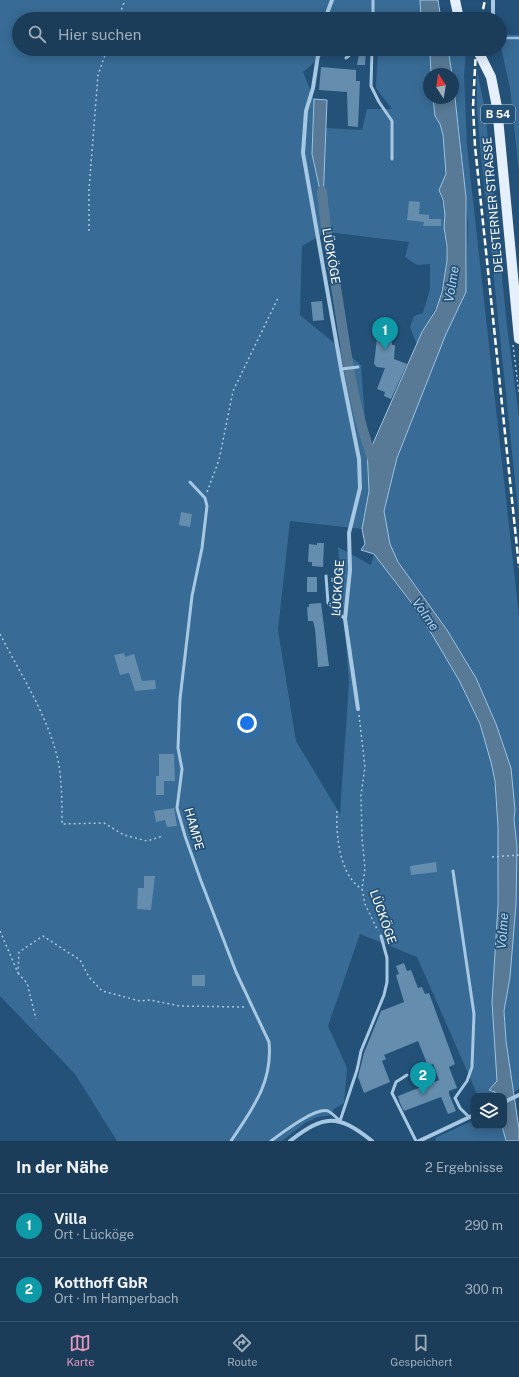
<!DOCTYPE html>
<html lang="de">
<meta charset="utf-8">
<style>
:root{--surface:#1b3d5a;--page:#284863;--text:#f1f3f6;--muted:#a0aebb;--line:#395670;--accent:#e797bd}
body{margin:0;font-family:"Public Sans",sans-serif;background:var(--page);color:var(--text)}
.controls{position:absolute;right:12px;bottom:12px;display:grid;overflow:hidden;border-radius:8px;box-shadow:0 2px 10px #0003}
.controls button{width:36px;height:36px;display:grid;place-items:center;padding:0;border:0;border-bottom:1px solid var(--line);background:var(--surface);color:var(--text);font:20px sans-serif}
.compass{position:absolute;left:423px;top:68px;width:36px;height:36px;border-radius:50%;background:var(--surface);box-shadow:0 2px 10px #0003;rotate:348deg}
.you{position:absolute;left:247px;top:723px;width:14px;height:14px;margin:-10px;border:3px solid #fff;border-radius:50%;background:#1a73e8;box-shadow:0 0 0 6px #1a73e833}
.badge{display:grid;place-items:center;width:26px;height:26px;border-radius:50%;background:var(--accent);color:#fff;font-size:13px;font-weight:700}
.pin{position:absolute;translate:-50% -33px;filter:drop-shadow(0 1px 2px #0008)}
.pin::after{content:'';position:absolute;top:21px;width:14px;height:12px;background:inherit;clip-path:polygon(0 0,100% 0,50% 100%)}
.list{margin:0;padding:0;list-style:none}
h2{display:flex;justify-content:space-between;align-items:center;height:52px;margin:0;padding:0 16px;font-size:17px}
h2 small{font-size:13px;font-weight:400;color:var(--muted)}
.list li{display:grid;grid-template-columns:26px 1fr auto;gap:12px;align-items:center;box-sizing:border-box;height:64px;padding:0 16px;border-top:1px solid var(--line)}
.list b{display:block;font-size:15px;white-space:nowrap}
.list p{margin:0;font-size:13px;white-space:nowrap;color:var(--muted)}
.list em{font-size:13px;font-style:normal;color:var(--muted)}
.icon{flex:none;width:22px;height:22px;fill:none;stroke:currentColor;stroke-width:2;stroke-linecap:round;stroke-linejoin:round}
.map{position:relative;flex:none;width:519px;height:1141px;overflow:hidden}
.search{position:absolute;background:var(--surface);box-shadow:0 2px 10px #0003;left:12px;right:12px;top:12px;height:44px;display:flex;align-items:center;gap:10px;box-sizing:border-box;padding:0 14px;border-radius:22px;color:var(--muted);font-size:15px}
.sheet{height:180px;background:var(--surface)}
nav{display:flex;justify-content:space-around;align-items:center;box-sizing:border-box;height:56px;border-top:1px solid var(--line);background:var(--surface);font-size:11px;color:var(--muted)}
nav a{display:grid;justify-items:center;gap:2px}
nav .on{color:var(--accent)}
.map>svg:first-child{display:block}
.green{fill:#386b95}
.water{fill:#597a96;stroke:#9ac4e4}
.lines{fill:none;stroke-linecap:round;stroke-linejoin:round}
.stream{stroke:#9ac4e4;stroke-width:2.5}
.canal{stroke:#597a96;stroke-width:10}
.building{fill:#658dae}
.path{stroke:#a6c8e3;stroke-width:1.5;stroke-dasharray:2 3;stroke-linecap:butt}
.service{stroke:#a6c8e3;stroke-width:3}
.minor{stroke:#a6c8e3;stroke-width:4}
.primary{stroke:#e5f0fc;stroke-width:10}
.rail{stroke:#fff;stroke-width:2.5;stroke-dasharray:7 3;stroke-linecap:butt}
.labels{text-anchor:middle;stroke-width:3.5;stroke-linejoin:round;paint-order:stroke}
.shield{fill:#245178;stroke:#bdcbd6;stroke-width:1}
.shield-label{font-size:11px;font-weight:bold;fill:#fff}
.street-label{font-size:12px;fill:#fff;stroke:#245178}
.water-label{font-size:13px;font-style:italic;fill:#b1d2eb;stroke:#245178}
</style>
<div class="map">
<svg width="519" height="1141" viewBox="0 0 519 1141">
<rect width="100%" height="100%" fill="#245178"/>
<path class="green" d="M0,0H420L421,19H379V12L368,19H19V49H330L303,72L314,99L312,154L323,203L326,128L362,130L367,109H392L376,88L378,49H428L430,53L431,74H429V98H433L435,116L440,124L443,135L445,160L446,174L439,190L445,215L444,227L447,261L439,301L417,345L410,327L414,316L423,313L430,289V264L417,265L405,257L409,242L327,232L302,246L300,315L361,365L369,472V491L362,529L290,521L278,630L296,741L340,814L349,682L338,547L371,565L374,554C418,613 466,674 487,746C504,803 497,865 497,923C496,981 500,1039 501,1096H478L417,957L360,934L328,1026L347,1068L344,1103L334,1109L331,1115L318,1117L305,1123L282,1141H117L75,1074L0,996Z
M500,34L519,35V174L510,88L500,43Z
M448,50L466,52L464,75L467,146L519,616V1089L514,1092L506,1041L504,1011L510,977L516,904L517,847L514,819L515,810L511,768L496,724L476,678L447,630L398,562L390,544L384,511L397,458L446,334L466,292L468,224L460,135Z
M477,71L485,109L507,326L519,417V519L480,145L477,107Z
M474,1120V1126H504L505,1141H436L435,1138Z"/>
<path class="water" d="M420,0H438L441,19H421Z
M428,49H448L452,74H431L430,53Z
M453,80L466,197V292L446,334L397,458L384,511L390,544L398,562L447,630L476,678L496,724L511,768L515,810L514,819L517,847L516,904L510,977L504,1011L506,1041L519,1129V1141H506L502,1126H504V1096H496L495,1092L489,1090L497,1081L492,1002L498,905V827L495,781L491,762L480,724L460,682L433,636L413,605L374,554L361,550L365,544L362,529L369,491L367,449L371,448L422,332L436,310L442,292L447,261V247L444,227L445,215L443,200L439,190L446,174L445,160L443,135L440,124L435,116L433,98H453Z
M314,99L327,100L323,204L312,154Z"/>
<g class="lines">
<path class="stream" d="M500,38H519"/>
<path class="canal" d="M322,191C325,230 333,267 339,306C347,357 354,411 373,460"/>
</g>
<path class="building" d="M360,49H366L365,65H357Z
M321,67L356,70V81H360L358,127L348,126L347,92L319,90Z
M409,201L420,202L419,214L429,215V219H441V226H423L424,222L407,220Z
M322,301L324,320L313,321L311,302Z
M377,338L392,341V345H395L394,359L407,364L391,399L384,396L385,392L377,389L385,368L377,367L374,364Z
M181,512L192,514L190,527L179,525Z
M317,543H324L323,567L312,566V562H308L309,544L317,545Z
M307,577H317V592H307Z
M321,603L329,666L318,667L315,629L313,621H308L307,607H309V604Z
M124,653L125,657L134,654L142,681L155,680L156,689L135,691L129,673L120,675L114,655Z
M159,754H174L175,781H164V795H156V776H159Z
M174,808L177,826L167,827L165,820L156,822L154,811Z
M436,862L437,872L411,875L410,866Z
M144,876H155L151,910L137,909L138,888H144Z
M404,963L407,971L411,970L418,988L422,987L425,994L429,993L455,1064L449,1067L457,1088L449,1091V1094L456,1111L448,1114L441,1097L404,1111L400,1103L398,1096L439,1080L433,1064L428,1066L418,1041L384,1055L386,1059L382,1061L390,1082L364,1093L358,1077L364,1053L381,1011L404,1002L396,975L399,974L396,966Z
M192,975H205V986H192Z"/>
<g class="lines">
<path class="path" d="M118,19L125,0
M89,231V189L98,75L107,49
M513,345L519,394
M207,492L219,460L233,391L278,298
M0,634C21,675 47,714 58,760C62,781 62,803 62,824L104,823L124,835L147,841L163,836
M359,715L365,767L361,795L362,838L365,868L362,889L365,904L378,931
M337,811C336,835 339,875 362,889
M492,857L519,855
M0,931L18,973L19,952L43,936L80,960L89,977L102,991L140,1001L150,1000L180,1006L245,1007
M18,973L27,983L36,1019"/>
<path class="service" d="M373,19V0
M372,49L371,86L379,102L392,121V159
M346,58L357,49
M341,369L358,367
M190,482L205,498L207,506L202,548L192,596L180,699L178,748L182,769L177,808L185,836L201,881L236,972L269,1042C273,1083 252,1109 231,1141
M326,576L328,603L345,619
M453,871L474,1014L472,1067L467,1081L455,1098L460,1108L469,1117
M407,1075L396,1082L392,1093L416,1141
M271,1141C282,1133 315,1107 328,1111C332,1113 337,1118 340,1121L357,1070L361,1051L384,995L387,982V958L381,936"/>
<path class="minor" d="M325,19L332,0
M493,19V0
M319,49L313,88L306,111L303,153L342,374L359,459L360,488L349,533L350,570L345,619L358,709
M483,57L488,49
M504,1102L519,1095
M290,1141C324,1115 337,1113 372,1141
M419,1141L474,1115"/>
<path class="primary" d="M455,0L459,19
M477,49L491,77L497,107L519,339"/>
<path class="rail" d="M481,19L485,0
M476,49L473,107L475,146L519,567"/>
</g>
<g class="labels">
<rect class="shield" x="481" y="105" width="34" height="18" rx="3"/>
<g class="shield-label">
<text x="498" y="118">B 54</text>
</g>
<g class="street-label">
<text transform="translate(493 205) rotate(-95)" y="4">DELSTERNER STRASSE</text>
<text transform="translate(331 256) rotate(80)" y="4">LÜCKÖGE</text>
<text transform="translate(338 588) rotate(-86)" y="4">LÜCKÖGE</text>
<text transform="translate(194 829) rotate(74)" y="4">HAMPE</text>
<text transform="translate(383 917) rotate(70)" y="4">LÜCKÖGE</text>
</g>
<g class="water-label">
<text transform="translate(451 284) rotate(-81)" y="5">Volme</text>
<text transform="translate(426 614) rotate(55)" y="5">Volme</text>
<text transform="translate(502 931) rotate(-86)" y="5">Volme</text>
</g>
</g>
</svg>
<div class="controls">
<button><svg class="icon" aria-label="layers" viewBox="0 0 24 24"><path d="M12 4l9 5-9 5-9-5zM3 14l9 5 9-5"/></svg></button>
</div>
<svg class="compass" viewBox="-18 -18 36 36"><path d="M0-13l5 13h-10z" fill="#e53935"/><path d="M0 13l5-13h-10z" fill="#a0aebb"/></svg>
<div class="you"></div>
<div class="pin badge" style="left:385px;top:350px;background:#0f9aa8">1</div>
<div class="pin badge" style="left:423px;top:1095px;background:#0f9aa8">2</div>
<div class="search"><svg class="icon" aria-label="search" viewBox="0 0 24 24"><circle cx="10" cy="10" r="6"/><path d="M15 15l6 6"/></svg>Hier suchen</div>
</div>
<section class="sheet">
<h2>In der Nähe<small>2 Ergebnisse</small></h2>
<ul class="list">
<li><span class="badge" style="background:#0f9aa8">1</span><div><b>Villa</b><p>Ort · Lücköge</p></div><em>290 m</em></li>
<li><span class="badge" style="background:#0f9aa8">2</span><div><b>Kotthoff GbR</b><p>Ort · Im Hamperbach</p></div><em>300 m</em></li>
</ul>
</section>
<nav>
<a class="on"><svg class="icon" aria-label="map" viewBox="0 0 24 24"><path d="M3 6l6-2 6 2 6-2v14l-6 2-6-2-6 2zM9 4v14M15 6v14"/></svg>Karte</a>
<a><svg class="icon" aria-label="directions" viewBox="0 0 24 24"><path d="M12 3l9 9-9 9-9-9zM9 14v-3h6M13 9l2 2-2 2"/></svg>Route</a>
<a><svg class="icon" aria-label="saved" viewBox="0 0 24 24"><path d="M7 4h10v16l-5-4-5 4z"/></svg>Gespeichert</a>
</nav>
